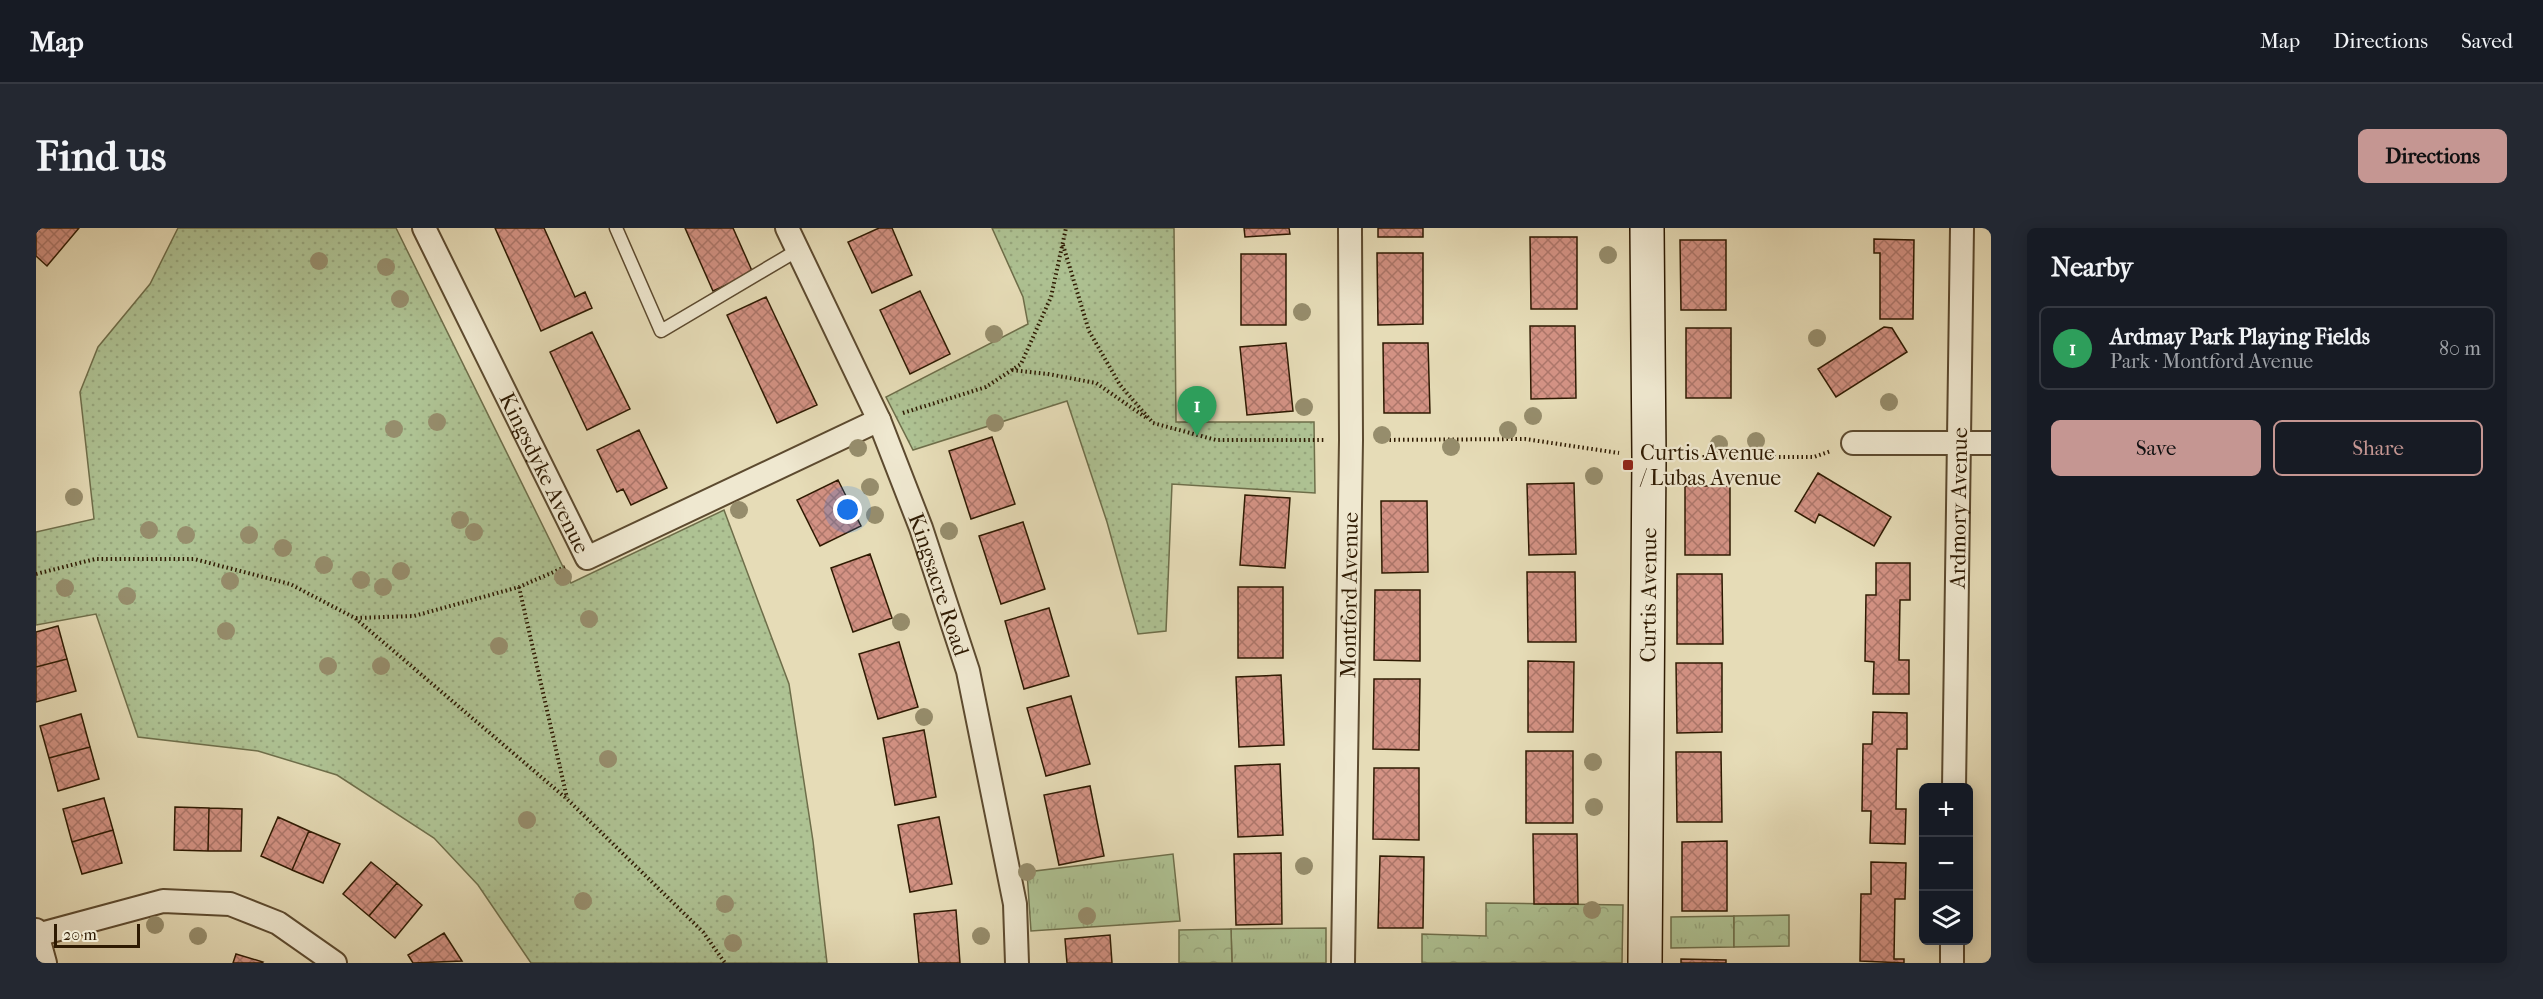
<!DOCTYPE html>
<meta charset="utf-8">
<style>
:root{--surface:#171b24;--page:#242831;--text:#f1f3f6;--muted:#9ea1a6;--line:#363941;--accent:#c59692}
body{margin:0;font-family:"IM FELL French Canon",serif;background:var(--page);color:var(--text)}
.controls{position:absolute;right:18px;bottom:18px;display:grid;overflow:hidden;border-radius:9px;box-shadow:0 3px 15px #0003}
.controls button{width:54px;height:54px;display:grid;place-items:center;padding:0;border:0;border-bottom:2px solid var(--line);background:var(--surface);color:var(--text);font:30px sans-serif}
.scale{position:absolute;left:18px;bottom:15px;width:86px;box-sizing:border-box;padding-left:6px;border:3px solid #2e1a02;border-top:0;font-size:16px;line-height:21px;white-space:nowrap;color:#2e1a02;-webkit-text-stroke:4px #efe8d0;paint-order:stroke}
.you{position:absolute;left:812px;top:282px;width:21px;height:21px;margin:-15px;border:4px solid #fff;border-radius:50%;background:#1a73e8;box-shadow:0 0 0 9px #1a73e833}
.badge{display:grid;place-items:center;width:39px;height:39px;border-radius:50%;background:var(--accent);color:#fff;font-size:20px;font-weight:700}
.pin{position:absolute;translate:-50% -50px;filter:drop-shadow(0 2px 3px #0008)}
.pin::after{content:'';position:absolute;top:32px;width:21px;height:18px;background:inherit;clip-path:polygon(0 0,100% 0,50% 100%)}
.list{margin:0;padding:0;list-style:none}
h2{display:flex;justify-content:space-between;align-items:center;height:78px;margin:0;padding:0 24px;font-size:26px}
h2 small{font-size:20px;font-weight:400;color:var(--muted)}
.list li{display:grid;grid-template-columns:39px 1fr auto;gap:18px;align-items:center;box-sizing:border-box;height:84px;margin:0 12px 12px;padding:0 12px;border:2px solid var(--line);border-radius:9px}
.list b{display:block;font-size:22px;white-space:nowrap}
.list p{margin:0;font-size:20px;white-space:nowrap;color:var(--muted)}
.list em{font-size:20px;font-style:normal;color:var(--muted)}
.actions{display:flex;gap:12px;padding:18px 24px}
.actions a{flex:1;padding:14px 0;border:2px solid var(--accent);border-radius:9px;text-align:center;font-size:21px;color:var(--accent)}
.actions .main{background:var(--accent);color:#111}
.icon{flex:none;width:33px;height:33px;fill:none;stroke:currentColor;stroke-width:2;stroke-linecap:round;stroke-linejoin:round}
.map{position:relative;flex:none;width:1955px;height:735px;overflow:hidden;border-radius:9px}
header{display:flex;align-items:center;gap:36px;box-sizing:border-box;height:84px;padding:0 30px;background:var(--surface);border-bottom:2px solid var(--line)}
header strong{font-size:28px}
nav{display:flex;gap:33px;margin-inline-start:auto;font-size:21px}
.intro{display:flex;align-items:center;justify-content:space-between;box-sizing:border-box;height:144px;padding:0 36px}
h1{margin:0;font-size:42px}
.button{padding:15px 27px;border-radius:9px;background:var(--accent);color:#111;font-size:21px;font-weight:700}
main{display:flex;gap:36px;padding:0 36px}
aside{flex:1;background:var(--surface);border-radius:9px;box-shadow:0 3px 15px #0003}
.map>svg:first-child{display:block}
.grass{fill:url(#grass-tufts);stroke:#6e6e4a;stroke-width:1.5}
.forest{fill:url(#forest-crowns);stroke:#6e6e4a;stroke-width:1.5}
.park{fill:url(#park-dots);stroke:#6e6e4a;stroke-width:1.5}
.building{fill:url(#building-cross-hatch);stroke:#2e1a02;stroke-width:1.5}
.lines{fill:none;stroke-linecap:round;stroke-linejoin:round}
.lane-casing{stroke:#5c4a2f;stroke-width:15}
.street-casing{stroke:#5c4a2f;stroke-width:26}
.secondary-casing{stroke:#2e1a02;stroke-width:36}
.path{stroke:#2e1a02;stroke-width:4;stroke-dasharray:1.5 3;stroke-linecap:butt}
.lane{stroke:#efe8d0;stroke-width:12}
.street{stroke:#efe8d0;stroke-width:22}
.secondary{stroke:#efe8d0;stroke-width:33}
.tree{fill:#968d6c}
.poi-dot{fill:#8f2418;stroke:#efe8d0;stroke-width:2}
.labels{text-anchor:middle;stroke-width:4.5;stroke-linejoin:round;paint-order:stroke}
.poi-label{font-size:22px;fill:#2e1a02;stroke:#efe8d0;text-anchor:start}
.street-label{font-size:22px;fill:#2e1a02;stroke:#efe8d0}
</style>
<header>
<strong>Map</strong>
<nav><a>Map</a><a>Directions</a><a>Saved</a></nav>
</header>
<div class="intro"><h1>Find us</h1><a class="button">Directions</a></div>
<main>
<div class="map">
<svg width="1955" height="735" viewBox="0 0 1955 735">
<defs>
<pattern id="grass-tufts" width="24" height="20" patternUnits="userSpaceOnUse" patternTransform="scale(1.5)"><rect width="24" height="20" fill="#aec293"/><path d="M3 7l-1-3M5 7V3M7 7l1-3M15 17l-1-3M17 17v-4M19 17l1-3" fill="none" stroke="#96a67d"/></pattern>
<pattern id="forest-crowns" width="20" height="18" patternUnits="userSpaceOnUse" patternTransform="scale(1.5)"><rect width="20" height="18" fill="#aec293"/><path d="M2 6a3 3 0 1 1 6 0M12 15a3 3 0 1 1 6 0" fill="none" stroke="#96a67d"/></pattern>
<pattern id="park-dots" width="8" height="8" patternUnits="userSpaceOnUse" patternTransform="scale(1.5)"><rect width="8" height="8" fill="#aec293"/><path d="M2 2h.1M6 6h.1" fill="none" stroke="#96a67d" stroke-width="1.8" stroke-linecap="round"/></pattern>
<pattern id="building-cross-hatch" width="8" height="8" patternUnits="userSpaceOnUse" patternTransform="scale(1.5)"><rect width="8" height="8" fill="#d39284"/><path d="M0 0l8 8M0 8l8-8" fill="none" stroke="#ac766a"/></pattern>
</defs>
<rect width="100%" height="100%" fill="#e6dcb7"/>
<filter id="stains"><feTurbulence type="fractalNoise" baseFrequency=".00333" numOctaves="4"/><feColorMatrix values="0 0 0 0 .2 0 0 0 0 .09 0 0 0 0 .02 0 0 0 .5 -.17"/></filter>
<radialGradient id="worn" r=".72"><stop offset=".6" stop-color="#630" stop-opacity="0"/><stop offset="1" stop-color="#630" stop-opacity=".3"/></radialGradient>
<path class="grass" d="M1137,626L1144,693L995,703L991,644Z
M1698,688V719L1635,720V689Z
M1290,700V735H1196L1195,701Z"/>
<path class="forest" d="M1450,675L1587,677L1586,735H1386V706L1450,708Z
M1753,687V718L1698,719V688Z
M1195,701L1196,735H1143V702Z"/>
<path class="park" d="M142,0H360L535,355L688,282L753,456L777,613L791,735H495L442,657L398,610L301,547L222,523L102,509L60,386L0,397V304L58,291L44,164L62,119L114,56Z
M956,0H1138L1140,194H1278L1279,265L1136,256L1130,403L1102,406L1071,294L1031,173L877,222L850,169L992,96L987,69Z"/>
<path class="building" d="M0,0H43L11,38L0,28Z
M459,0H508L539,69L549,64L556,80L505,103Z
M649,0H697L717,45L677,63Z
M843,0H856L876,47L836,65L812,14Z
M1208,0H1253L1254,6L1209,9Z
M1342,0H1387V9H1342Z
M1494,9H1541V81H1495Z
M1838,11L1878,12L1877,91H1844V25H1838Z
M1644,12H1690V82H1645Z
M1341,25H1387V96L1342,97Z
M1205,26H1250V97H1205Z
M884,63L914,126L874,146L844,82Z
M730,69L781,177L741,195L691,87Z
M1494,98H1539L1540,170L1495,171Z
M1848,99L1856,100L1871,124L1800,169L1782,141Z
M1650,100H1695V170H1650Z
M556,104L594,181L551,202L514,124Z
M1250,115L1257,183L1211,187L1204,119Z
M1347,115H1392L1394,185H1348Z
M603,202L631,260L595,277L587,261L581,264L561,222Z
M956,209L979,276L935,291L913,223Z
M1782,245L1855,289L1838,318L1783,286L1779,295L1759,283Z
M802,252L825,298L784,318L761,272Z
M1538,255L1540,326L1493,327L1491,256Z
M1649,258H1694V327H1649Z
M1209,267L1254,270L1249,340L1204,337Z
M1345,273H1391L1392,344L1346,345Z
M987,294L1009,361L965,376L943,308Z
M834,326L856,390L817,404L795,340Z
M1840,335H1874V372H1864L1863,432H1873V466H1837L1838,434L1829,433L1830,367H1840Z
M1491,344H1539L1540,414H1492Z
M1641,346H1686L1687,416H1641Z
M1202,359H1247V430H1202Z
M1339,362H1384V433L1338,432Z
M1013,380L1033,448L988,461L969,393Z
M22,398L31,431L0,439V404Z
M863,414L882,479L842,491L823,426Z
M31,431L40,463L0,474V439Z
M1492,433L1538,434L1537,504H1492Z
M1640,435H1686V504L1641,505Z
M1245,447L1248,517L1203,519L1200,449Z
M1338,451H1384L1383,522L1337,521Z
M1035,468L1054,536L1010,548L991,480Z
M1837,484L1871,485V521H1861L1860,581H1870L1869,616L1834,615L1835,583H1826L1827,516H1836Z
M45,486L54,519L13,530L4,498Z
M888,502L900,569L859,577L847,510Z
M54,519L63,551L22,563L13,530Z
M1490,523H1537V595H1490Z
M1640,524H1685L1686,594H1641Z
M1244,536L1247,607L1202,609L1199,538Z
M1338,540H1383V612L1337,611Z
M1054,558L1068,628L1023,637L1008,567Z
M68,570L77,602L36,614L27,581Z
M139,579L173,580L172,623L138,622Z
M173,580L206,581L205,623H172Z
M242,589L273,603L256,642L225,628Z
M903,589L916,656L874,664L862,597Z
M77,602L86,635L46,646L36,614Z
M273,603L304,616L287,655L256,642Z
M1497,606H1541L1542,676H1498Z
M1691,613V683H1646V614Z
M1245,625L1246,696L1200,697L1198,626Z
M1344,628L1388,629L1387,700H1342Z
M335,634L361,655L333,688L307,666Z
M1835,634L1870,635L1869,671H1859L1858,731H1868V735L1824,733L1825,666H1835Z
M361,655L386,677L359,710L333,688Z
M920,682L924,735H883L878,686Z
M408,705L426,733L377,735L372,727Z
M1074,707L1076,735H1031L1029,711Z
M200,726L227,734L226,735H197Z
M1645,731L1690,732V735H1645Z"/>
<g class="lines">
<defs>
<path id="lane" d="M580,0L625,103L762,22"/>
<g id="street">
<path id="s1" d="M388,0L551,330L843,192"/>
<path id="s2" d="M751,0L843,192L885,300L932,443L979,676L981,735"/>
<path d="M1817,215H1955"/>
<path id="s3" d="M1918,560L1926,0"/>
<path d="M0,702L9,735"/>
<path d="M1,707L127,673L194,676L242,695L299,735"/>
<path id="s4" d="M1307,735L1315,212L1314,0"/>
<path d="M1916,735V712"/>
</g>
<g id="secondary">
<path id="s5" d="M1609,735L1613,229L1611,0"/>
</g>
</defs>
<use href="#lane" class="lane-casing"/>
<use href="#street" class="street-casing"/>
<use href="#secondary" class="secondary-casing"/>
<path class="path" d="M1027,17L1053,103L1084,157L1117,195L1180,212H1290
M976,142L1012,146L1060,155L1112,191
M867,185L950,159L985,136L1015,69L1030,0
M1340,212L1489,211L1583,225
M1644,229H1778L1795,223
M0,346L59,331H158L254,356L319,390L531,571L667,704L689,735
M483,359L531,570
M320,390L378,388L483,359L529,339"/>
<use href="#lane" class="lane"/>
<use href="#street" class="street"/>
<use href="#secondary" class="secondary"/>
</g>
<g class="tree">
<circle cx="1572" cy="27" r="9"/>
<circle cx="283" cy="33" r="9"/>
<circle cx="350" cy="39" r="9"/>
<circle cx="364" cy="71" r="9"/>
<circle cx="1266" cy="84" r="9"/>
<circle cx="958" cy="106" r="9"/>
<circle cx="1781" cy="110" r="9"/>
<circle cx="1853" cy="174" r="9"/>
<circle cx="1268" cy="179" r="9"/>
<circle cx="1497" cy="188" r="9"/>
<circle cx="401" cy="194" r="9"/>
<circle cx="959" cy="195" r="9"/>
<circle cx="358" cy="201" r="9"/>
<circle cx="1472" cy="202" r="9"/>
<circle cx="1346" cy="207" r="9"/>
<circle cx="1720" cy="213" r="9"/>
<circle cx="1683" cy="216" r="9"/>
<circle cx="1415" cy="219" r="9"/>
<circle cx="822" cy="220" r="9"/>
<circle cx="1558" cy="248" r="9"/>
<circle cx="834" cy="259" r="9"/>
<circle cx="38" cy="269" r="9"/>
<circle cx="703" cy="282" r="9"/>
<circle cx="839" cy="287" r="9"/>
<circle cx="424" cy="292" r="9"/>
<circle cx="113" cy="302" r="9"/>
<circle cx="913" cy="303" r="9"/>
<circle cx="438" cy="304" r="9"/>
<circle cx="150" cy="307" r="9"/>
<circle cx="213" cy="307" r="9"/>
<circle cx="247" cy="320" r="9"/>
<circle cx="288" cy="337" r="9"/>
<circle cx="365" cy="343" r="9"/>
<circle cx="527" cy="349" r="9"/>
<circle cx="325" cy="352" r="9"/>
<circle cx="194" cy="353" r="9"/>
<circle cx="347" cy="359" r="9"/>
<circle cx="29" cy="360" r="9"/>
<circle cx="91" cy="368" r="9"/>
<circle cx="553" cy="391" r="9"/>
<circle cx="865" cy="394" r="9"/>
<circle cx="190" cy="403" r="9"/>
<circle cx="463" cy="418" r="9"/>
<circle cx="292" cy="438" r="9"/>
<circle cx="345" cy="438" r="9"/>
<circle cx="888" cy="489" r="9"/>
<circle cx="572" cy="531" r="9"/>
<circle cx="1557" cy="534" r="9"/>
<circle cx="1558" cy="579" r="9"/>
<circle cx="491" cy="592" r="9"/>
<circle cx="1268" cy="638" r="9"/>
<circle cx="991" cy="644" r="9"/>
<circle cx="547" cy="673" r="9"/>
<circle cx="689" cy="676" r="9"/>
<circle cx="1556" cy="682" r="9"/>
<circle cx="1051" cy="688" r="9"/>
<circle cx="119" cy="697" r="9"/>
<circle cx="162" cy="708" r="9"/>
<circle cx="945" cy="708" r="9"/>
<circle cx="697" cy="715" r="9"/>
</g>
<rect class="poi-dot" x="1586" y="231" width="12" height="12" rx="3"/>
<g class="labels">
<g class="poi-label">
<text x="1604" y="232">Curtis Avenue<tspan x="1604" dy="25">/ Lubas Avenue</tspan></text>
</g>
<g class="street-label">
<text dy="8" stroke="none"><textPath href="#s1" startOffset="273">Kingsdyke Avenue</textPath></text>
<text dy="8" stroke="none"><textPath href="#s3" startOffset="280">Ardmory Avenue</textPath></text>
<text dy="8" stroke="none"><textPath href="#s2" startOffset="388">Kingsacre Road</textPath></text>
<text dy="8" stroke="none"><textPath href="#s5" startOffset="368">Curtis Avenue</textPath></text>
<text dy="8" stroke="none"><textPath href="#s4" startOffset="368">Montford Avenue</textPath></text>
</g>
</g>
<rect width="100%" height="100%" filter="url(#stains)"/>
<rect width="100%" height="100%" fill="url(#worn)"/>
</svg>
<div class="controls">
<button>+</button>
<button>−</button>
<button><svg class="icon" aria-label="layers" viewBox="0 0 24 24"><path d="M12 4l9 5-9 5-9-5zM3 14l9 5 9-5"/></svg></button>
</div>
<div class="scale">20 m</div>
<div class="you"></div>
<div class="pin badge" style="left:1161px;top:208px;background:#2e9e5b">1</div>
</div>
<aside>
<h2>Nearby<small></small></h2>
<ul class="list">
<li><span class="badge" style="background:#2e9e5b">1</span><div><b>Ardmay Park Playing Fields</b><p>Park · Montford Avenue</p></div><em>80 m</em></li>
</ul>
<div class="actions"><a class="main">Save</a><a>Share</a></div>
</aside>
</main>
